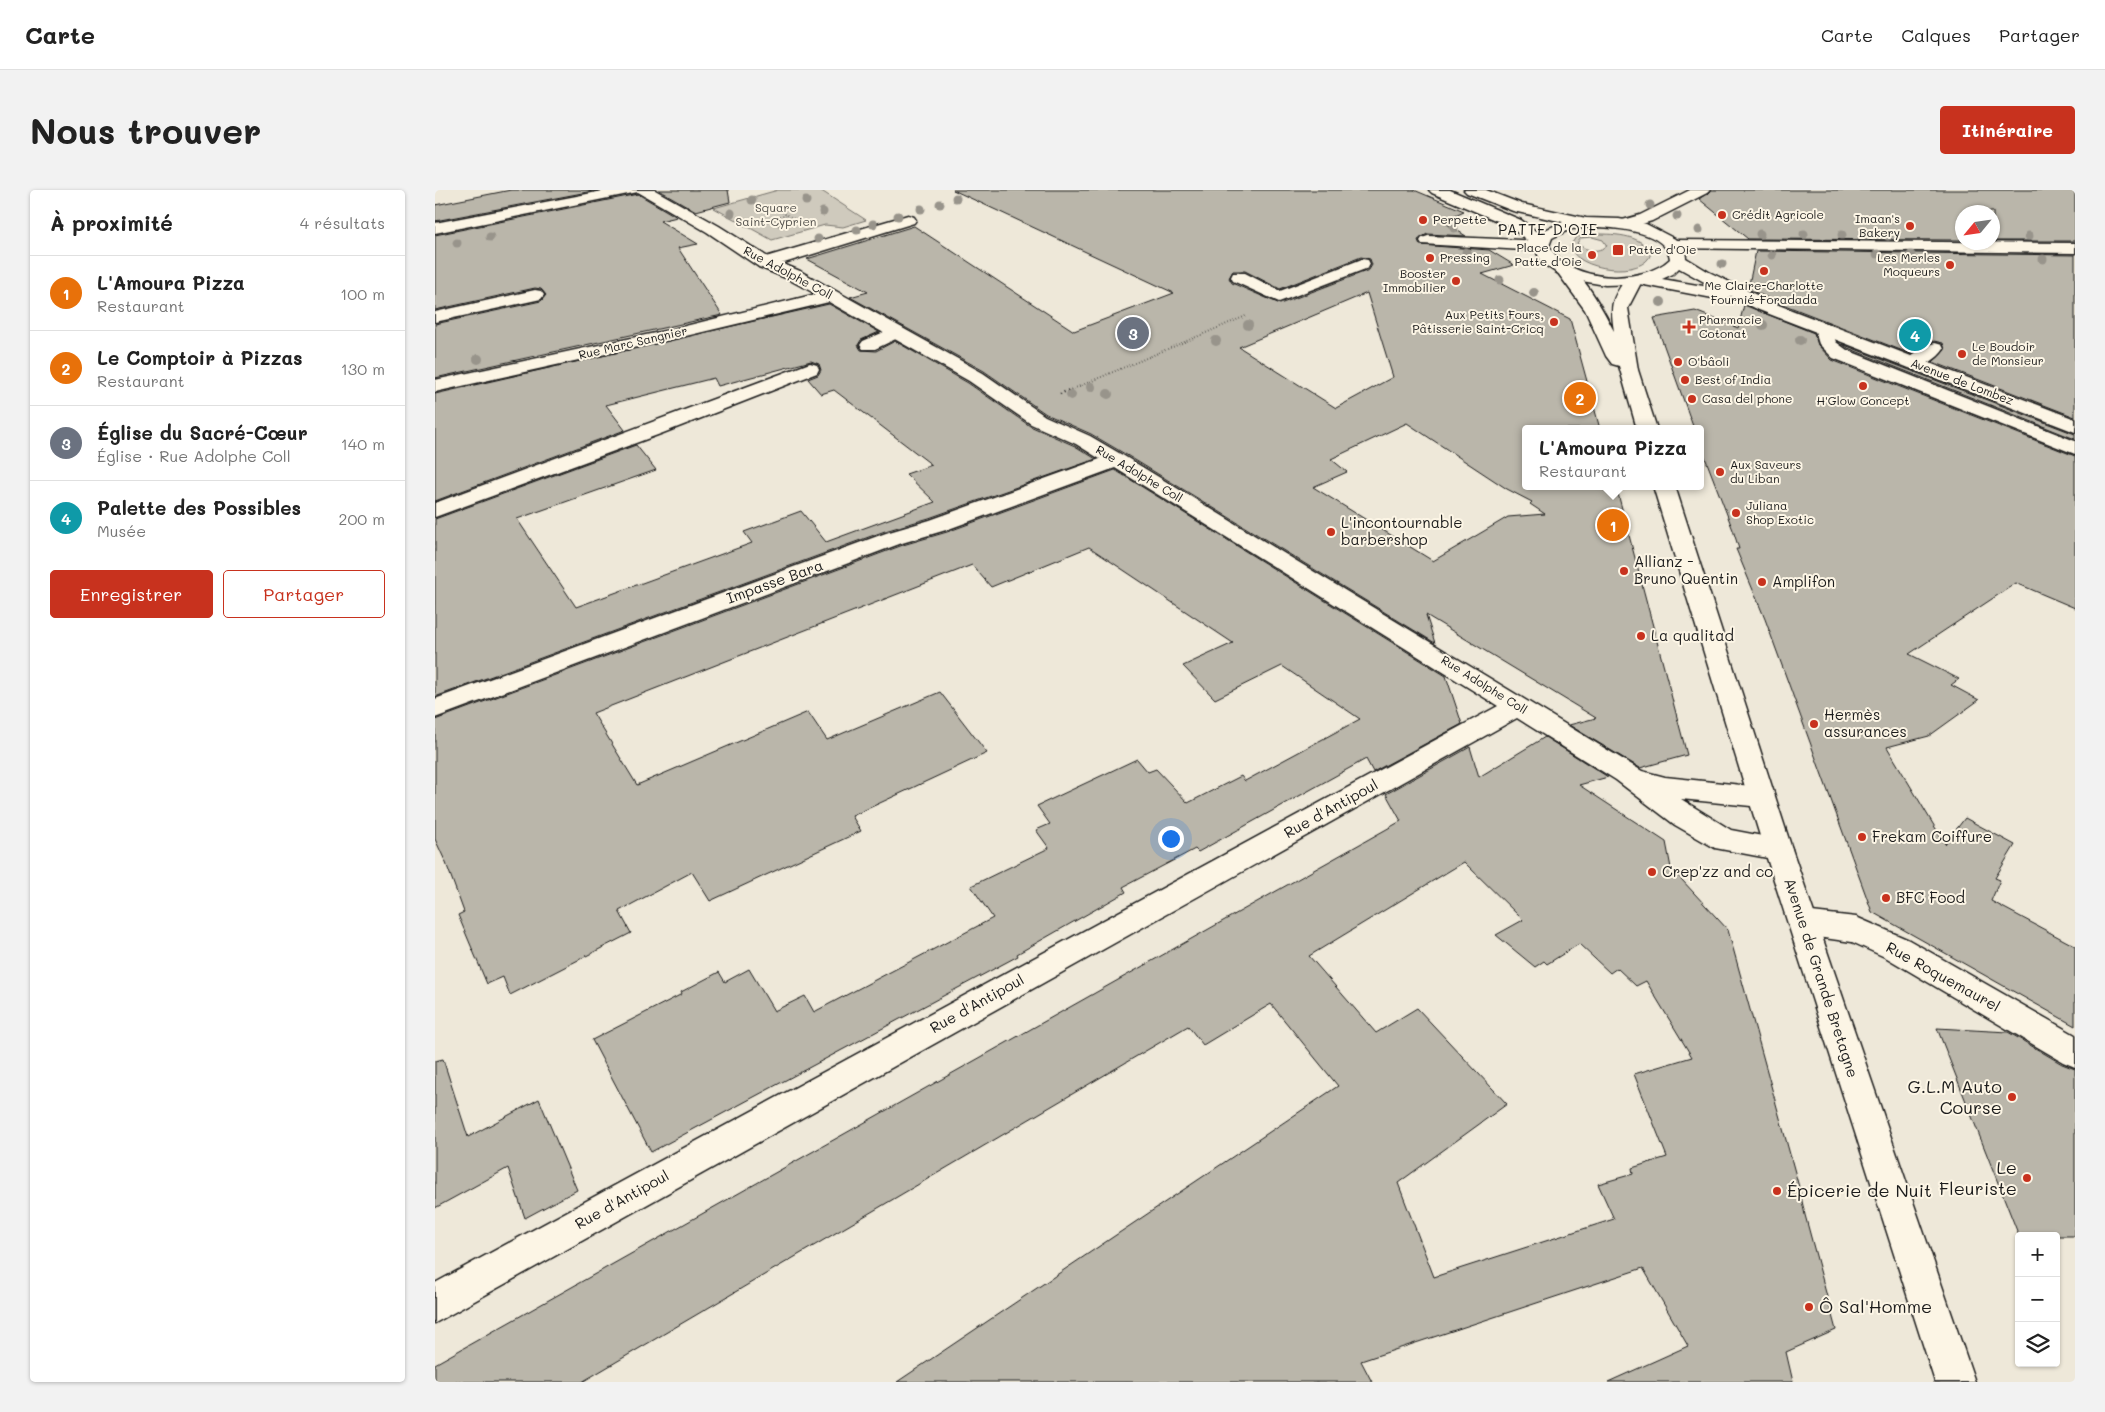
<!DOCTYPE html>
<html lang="fr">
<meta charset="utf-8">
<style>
:root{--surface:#fff;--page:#f2f2f2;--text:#222;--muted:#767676;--line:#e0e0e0;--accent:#c8321e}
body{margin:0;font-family:Mali,sans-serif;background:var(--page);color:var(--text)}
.controls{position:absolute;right:15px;bottom:15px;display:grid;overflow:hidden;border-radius:5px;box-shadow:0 1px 4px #0004}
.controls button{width:45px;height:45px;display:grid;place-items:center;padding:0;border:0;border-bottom:1px solid var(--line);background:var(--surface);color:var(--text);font:25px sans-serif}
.compass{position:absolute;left:1520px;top:15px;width:45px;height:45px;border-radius:50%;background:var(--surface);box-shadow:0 1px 4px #0004;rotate:241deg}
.you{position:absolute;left:735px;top:648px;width:18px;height:18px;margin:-12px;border:4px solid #fff;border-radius:50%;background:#1a73e8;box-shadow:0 0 0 8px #1a73e833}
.badge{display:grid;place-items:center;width:32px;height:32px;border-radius:50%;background:var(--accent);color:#fff;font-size:16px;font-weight:700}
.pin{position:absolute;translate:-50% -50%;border:2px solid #fff;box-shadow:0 1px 5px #0006}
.popup{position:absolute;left:1087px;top:235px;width:182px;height:65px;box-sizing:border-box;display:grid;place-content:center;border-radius:5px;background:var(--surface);filter:drop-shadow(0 1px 4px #0005);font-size:16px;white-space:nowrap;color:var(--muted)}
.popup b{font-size:19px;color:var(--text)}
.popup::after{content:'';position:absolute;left:50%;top:100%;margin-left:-10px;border:10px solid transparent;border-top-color:var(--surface)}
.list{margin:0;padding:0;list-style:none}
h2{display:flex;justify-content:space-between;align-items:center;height:65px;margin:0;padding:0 20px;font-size:21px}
h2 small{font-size:16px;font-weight:400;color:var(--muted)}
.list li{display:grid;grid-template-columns:32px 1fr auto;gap:15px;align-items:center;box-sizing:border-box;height:75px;padding:0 20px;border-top:1px solid var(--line)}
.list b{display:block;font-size:19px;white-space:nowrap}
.list p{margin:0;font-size:16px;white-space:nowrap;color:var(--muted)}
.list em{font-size:16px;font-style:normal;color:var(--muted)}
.actions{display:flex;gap:10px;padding:15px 20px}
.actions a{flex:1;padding:11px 0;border:1px solid var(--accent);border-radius:5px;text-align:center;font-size:18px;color:var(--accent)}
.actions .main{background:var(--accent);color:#fff}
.icon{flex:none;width:28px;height:28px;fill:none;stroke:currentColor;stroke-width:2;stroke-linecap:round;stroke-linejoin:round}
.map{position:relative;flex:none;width:1640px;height:1192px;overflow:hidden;border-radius:5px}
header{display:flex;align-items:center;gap:30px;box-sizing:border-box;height:70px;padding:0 25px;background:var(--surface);border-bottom:1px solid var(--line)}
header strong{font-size:24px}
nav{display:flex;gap:28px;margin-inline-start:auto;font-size:18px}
.intro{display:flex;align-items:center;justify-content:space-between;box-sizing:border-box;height:120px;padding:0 30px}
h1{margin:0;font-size:35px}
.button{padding:12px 22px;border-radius:5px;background:var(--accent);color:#fff;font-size:18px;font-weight:700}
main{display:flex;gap:30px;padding:0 30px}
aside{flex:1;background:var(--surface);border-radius:5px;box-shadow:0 1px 4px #0004}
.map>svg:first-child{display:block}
.green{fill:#cfcabd;stroke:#76736c;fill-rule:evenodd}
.building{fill:#bab6aa;stroke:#1c1c1c;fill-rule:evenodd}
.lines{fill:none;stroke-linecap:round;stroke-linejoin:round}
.service-casing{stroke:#1c1c1c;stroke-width:3}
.minor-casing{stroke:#1c1c1c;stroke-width:3}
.tertiary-casing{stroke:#1c1c1c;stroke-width:3}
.secondary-casing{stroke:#1c1c1c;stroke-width:3}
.primary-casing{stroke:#1c1c1c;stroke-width:3}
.path-far1{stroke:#1c1c1c;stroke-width:2;stroke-dasharray:0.5 2.5;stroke-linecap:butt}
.path{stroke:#1c1c1c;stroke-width:2.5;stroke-dasharray:1 3;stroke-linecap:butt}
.service{fill:#fcf5e5;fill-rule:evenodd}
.minor{fill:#fcf5e5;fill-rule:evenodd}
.tertiary{fill:#fcf5e5;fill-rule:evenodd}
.secondary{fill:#fcf5e5;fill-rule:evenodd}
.primary{fill:#fcf5e5;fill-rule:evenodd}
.tree{fill:#98948b}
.poi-dot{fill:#c8321e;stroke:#fcf5e5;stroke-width:2}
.labels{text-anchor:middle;stroke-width:4;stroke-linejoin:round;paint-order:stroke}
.far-park-label{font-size:12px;fill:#52504c;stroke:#fcf5e5}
.far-poi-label{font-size:12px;fill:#1c1c1c;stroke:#fcf5e5;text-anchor:start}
.far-street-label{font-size:12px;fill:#1c1c1c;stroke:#fcf5e5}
.far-quarter-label{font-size:15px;letter-spacing:1px;fill:#1c1c1c;stroke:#fcf5e5}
.poi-label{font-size:15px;fill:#1c1c1c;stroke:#fcf5e5;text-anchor:start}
.street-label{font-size:15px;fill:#1c1c1c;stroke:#fcf5e5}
.near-poi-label{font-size:18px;fill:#1c1c1c;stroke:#fcf5e5;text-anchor:end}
</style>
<header>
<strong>Carte</strong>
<nav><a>Carte</a><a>Calques</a><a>Partager</a></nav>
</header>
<div class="intro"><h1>Nous trouver</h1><a class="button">Itinéraire</a></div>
<main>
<aside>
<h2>À proximité<small>4 résultats</small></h2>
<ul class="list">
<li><span class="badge" style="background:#e8710a">1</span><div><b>L'Amoura Pizza</b><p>Restaurant</p></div><em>100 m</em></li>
<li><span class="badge" style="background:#e8710a">2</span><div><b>Le Comptoir à Pizzas</b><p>Restaurant</p></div><em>130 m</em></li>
<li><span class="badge" style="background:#6b7280">3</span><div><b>Église du Sacré-Cœur</b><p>Église · Rue Adolphe Coll</p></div><em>140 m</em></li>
<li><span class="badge" style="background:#0f9aa8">4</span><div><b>Palette des Possibles</b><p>Musée</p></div><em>200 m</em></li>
</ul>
<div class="actions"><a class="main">Enregistrer</a><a>Partager</a></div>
</aside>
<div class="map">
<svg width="1640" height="1192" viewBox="0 0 1640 1192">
<rect width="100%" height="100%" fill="#eee8d9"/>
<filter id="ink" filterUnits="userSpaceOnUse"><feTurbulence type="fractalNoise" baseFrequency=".02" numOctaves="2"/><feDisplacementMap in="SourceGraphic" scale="10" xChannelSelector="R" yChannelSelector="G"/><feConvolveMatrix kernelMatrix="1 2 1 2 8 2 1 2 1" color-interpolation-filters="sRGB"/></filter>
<g filter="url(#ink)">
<path class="green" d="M343,0H385L431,30L408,37L390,35L337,50L279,18Z
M1156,44C1176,44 1205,43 1216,63C1210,89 1140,81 1135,56L1141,47ZM1157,47L1168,50L1172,56C1163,63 1150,61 1142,53L1146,48Z"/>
<path class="building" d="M76,0H163L0,31V15Z
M224,0H293L295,12L261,21Z
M518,0H979L1029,21L1007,31L1031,46L992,44L983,50L985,55L1054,60L1079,75L1047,84L1135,129L1165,239H1090V296H1181L1252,565L1205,578L1134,535L1161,528L991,425L1000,453L690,264L656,244L611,224L549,181L415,107L433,102L372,69L479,36L639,141L739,103ZM926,67L935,69L937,75L934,80L845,114L797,93L794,88L798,81H810L845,99ZM932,103L958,187L901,218L804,157ZM972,233L1072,299L1097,312L1095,314L1110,324L1073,327L998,371L878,297L912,282L896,269Z
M1277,0H1640V51H1558V22H1528V50L1313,49L1264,9Z
M203,4L242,27L225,31L263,54L243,58L287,125L0,188V134L106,111L111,105L106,99L100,98L0,120V45Z
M1321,61L1640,65V227L1498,172L1510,160L1508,153L1499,151L1476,164L1337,110L1313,99Z
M394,114L444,142L426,150L423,155L426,160L441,161L460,151L533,193L595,236L640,256L661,269L494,328L450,341L0,507V329L201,255L221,280L82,329L141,417L317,353L309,342L366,321L391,352L500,312L471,284L497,275L399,200L386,204L373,189L383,185L386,180L384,174L376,171L283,196L279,188L171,215L190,240L0,311V204Z
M1309,115L1379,143L1383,155L1397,170L1640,266V418L1581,393L1474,464L1524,489L1516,495L1544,510L1494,546L1452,557L1510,654L1530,628L1580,655L1560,688L1565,690L1556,711L1640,756V836L1437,722L1330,429L1301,359H1304L1298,340L1266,257V239H1259L1219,128L1260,121L1303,138Z
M1407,154L1640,244V249L1413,158Z
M680,280L1011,486L1027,534L938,582L931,569L763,662L760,659L688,697L691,702L582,764L583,766L216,962L157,850L247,804L246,802L284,782L290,792L314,779L339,821L370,806L379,822L558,728L536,696L614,658L601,640L615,634L602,616L702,569L713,582L721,579L753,613L806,586L810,591L925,529L847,476L780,509L748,476L798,453L654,357L556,397L537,375L158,523L202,595L373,522L392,550L505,502L552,563L417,626L426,641L275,711L257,682L184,721L196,743L75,805L68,787L52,794L23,725L29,722L11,673L0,649V530L468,355L512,342Z
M1110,547L1173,587L1144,595L1231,652L1236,678L1293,740L1364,997L1370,1025L1401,1140L1351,1162L1358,1192H1173L1253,1156L1208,1078L926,1171L937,1192H462L903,896L836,814L768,855L753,836L147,1192H0V1174L966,631L951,604L1035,557L1044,587ZM1029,672L1088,730L1061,745L1100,777L1109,771L1112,774L1144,754L1175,783L1182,778L1201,796L1211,791L1257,867L1199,884L1232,967L1197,978L1198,984L1163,994L1179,1029L999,1087L963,993L1072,914L982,818L941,843L874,766Z
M1502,838L1573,842L1627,874L1640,879V1046H1584Z
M8,869L33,947L104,909L142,1000L90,1028L73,978L0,1018V871Z"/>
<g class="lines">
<defs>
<path id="service" d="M473,25L479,27L481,30L479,33L336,77H324L322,73L324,69Z
M993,46L1106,51L1114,56L1106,61L987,54L985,51L987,48Z
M927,69L933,70L935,74L933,78L844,112L798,91L796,87L798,83H810L845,101Z
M100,100L106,101L109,105L106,109L0,132V122Z
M1388,133L1394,134L1401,152L1412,160L1640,251V264L1398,168L1384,154L1379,138L1382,134Z
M461,137L467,138L470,142L467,146L440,159H428L425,155L428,151Z
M1500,153L1507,155L1509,159C1502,170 1485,180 1472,177L1470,173C1476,164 1490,156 1500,153Z
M375,173L382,175L384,179L382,183L228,243L0,327V313Z"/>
<path id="minor" d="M173,0H220L284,36L336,69L365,81L548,183L610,226L655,246L689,266L1207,581L1230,587L1326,597L1336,600L1340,607L1336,614L1326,617L1246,609L1296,640L1353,651L1357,659L1353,667L1343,670L1280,658L1240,635L1181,590L1082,528L0,1133V1093L1063,516L680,278L511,340L467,353L0,528V509L451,343L495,330L665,269L641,254L596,234L534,191L394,112L234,150L0,202V190L234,140L381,104L353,89L324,77L272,42L203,2L0,43V33Z
M1255,0H1275L1272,3L1217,31L1190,39L1182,34L1184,31L1205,25Z
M1368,721L1421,727L1474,750L1640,845V877L1628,872L1452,768L1417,752L1368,745L1357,742L1353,733L1357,724Z"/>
<path id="tertiary" d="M1238,50L1640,53V63L1232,58L1230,55Z"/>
<path id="secondary" d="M1128,74C1147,79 1170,124 1179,141C1175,114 1176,110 1192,87H1204L1207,91L1193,118L1203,180L1222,239H1202L1184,176L1177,174L1171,166L1150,120L1120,79L1122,75Z
M1218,296H1240L1357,659L1540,1192H1500L1329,659Z"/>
<path id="primary" d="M994,0H1015L1086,30L1103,43L1128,32L1078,21L1032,3L1029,0H1051L1087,14L1151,28L1184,29L1211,34L1240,49L1250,60L1251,68L1274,82L1336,112L1640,229V242L1324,120L1296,106L1288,110L1204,94L1170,95L1141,90L1122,83L1107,73L1098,55L1074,36L997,3ZM1163,37C1184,38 1232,42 1235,69C1206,96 1134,93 1114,56L1117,48L1136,39ZM1244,78L1280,98L1227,89L1238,84Z"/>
</defs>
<use href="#service" class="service-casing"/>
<use href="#minor" class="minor-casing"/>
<use href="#tertiary" class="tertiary-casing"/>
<use href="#secondary" class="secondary-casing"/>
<use href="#primary" class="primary-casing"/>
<path class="path-far1" d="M342,19L359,29
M328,33L351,25
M633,201L811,126"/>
<path class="path" d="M625,204L636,199"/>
<use href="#service" class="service"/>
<use href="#minor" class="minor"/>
<use href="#tertiary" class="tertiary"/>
<use href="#secondary" class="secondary"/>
<use href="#primary" class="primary"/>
</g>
<g class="tree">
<circle cx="521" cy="8" r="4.5"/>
<circle cx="317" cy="10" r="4.5"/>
<circle cx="371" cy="11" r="4.5"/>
<circle cx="505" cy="14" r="4.5"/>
<circle cx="1215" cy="15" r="4.5"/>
<circle cx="486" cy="19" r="4.5"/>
<circle cx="388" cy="22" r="4.5"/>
<circle cx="296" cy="23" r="4.5"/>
<circle cx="463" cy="26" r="4.5"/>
<circle cx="1242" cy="26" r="4.5"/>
<circle cx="311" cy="32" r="4.5"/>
<circle cx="345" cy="32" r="4.5"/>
<circle cx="438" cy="34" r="4.5"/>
<circle cx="1019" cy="38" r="4.5"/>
<circle cx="422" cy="40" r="4.5"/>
<circle cx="1264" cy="40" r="4.5"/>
<circle cx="1325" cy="44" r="4.5"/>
<circle cx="1369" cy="44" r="4.5"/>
<circle cx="1407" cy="45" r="4.5"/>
<circle cx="1453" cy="46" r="4.5"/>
<circle cx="1594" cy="46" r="4.5"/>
<circle cx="55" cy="47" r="4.5"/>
<circle cx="383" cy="49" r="4.5"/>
<circle cx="22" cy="53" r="4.5"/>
<circle cx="1031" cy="62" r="4.5"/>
<circle cx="1442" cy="64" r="4.5"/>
<circle cx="1337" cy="65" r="4.5"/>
<circle cx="1476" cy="65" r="4.5"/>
<circle cx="1608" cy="69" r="4.5"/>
<circle cx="1287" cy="74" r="4.5"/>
<circle cx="1065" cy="90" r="4.5"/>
<circle cx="1099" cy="103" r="5"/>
<circle cx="1226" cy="112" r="5"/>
<circle cx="813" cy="135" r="5"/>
<circle cx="1328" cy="135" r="5"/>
<circle cx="1365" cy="150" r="5"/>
<circle cx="781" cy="151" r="5"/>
<circle cx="43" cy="169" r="5"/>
<circle cx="656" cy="197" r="5"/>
<circle cx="673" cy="204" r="5"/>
<circle cx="636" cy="205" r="5"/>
</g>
</g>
<g class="poi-dot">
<circle cx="1287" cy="25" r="5"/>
<circle cx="988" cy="30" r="5"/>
<circle cx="1475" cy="36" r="5"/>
<rect x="1177" y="54" width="12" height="12" rx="2.5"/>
<circle cx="1157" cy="65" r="5"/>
<circle cx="995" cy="68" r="5"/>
<circle cx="1515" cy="75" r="5"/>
<circle cx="1329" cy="81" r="5"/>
<circle cx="1021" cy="91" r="5"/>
<circle cx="1119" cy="132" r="5"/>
<path d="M1251.5 129.5h5v5h5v5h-5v5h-5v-5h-5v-5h5z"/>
<circle cx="1527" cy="164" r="5"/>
<circle cx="1243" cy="172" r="5"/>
<circle cx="1250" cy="190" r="5"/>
<circle cx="1428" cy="196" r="5"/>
<circle cx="1257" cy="209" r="5"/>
<circle cx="1285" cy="282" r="5"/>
<circle cx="1301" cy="323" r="5"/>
<circle cx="896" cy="342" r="5"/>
<circle cx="1189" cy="381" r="5"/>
<circle cx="1327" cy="392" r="5"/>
<circle cx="1206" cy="446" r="5"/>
<circle cx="1379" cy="534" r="5"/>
<circle cx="1427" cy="647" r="5"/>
<circle cx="1217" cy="682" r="5"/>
<circle cx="1451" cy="708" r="5"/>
<circle cx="1577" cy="907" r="5"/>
<circle cx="1592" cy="988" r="5"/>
<circle cx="1342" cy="1001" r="5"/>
<circle cx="1374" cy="1117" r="5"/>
</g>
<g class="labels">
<g class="far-park-label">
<text x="341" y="22">Square<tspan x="341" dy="14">Saint-Cyprien</tspan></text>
</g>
<g class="far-poi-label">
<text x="1297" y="29">Crédit Agricole</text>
<text x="1465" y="33" text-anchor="end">Imaan's<tspan x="1465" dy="14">Bakery</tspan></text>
<text x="998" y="34">Perpette</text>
<text x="1147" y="62" text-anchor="end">Place de la<tspan x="1147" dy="14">Patte d'Oie</tspan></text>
<text x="1194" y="64">Patte d'Oie</text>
<text x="1005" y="72">Pressing</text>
<text x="1505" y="72" text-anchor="end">Les Merles<tspan x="1505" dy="14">Moqueurs</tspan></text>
<text x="1011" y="88" text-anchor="end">Booster<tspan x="1011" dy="14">Immobilier</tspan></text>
<text x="1329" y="100" text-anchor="middle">Me Claire-Charlotte<tspan x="1329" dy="14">Fournié-Foradada</tspan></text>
<text x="1109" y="129" text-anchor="end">Aux Petits Fours,<tspan x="1109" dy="14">Pâtisserie Saint-Cricq</tspan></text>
<text x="1264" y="134">Pharmacie<tspan x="1264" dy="14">Cotonat</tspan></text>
<text x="1537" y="161">Le Boudoir<tspan x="1537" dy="14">de Monsieur</tspan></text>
<text x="1253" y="176">O'bâoli</text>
<text x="1260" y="194">Best of India</text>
<text x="1267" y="213">Casa del phone</text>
<text x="1428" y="215" text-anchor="middle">H'Glow Concept</text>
<text x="1295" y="279">Aux Saveurs<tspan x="1295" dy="14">du Liban</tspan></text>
<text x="1311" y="320">Juliana<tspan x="1311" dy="14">Shop Exotic</tspan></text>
</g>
<g class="far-street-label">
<text transform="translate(353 83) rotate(28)" y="4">Rue Adolphe Coll</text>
<text transform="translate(198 153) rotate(-13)" y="4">Rue Marc Sangnier</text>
<text transform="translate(1527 192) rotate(21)" y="4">Avenue de Lombez</text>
<text transform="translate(704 284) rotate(31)" y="4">Rue Adolphe Coll</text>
<text transform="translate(1049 495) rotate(32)" y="4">Rue Adolphe Coll</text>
</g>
<g class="far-quarter-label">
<text x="1113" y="45">PATTE D'OIE</text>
</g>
<g class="poi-label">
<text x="906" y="338">L'incontournable<tspan x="906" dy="17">barbershop</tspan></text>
<text x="1199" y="377">Allianz -<tspan x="1199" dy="17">Bruno Quentin</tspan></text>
<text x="1337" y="397">Amplifon</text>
<text x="1216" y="451">La qualitad</text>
<text x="1389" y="530">Hermès<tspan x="1389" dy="17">assurances</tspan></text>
<text x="1437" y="652">Frekam Coiffure</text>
<text x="1227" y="687">Crep'zz and co</text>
<text x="1461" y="713">BFC Food</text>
</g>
<g class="street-label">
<text transform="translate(340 392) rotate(-20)" y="5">Impasse Bara</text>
<text transform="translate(896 619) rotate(-29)" y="5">Rue d'Antipoul</text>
<text transform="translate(1508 787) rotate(29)" y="5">Rue Roquemaurel</text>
<text transform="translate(1386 788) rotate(72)" y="5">Avenue de Grande Bretagne</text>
<text transform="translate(542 814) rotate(-29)" y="5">Rue d'Antipoul</text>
<text transform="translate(187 1010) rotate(-29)" y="5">Rue d'Antipoul</text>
</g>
<g class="near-poi-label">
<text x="1567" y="903">G.L.M Auto<tspan x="1567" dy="21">Course</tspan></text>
<text x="1582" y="984">Le<tspan x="1582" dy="21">Fleuriste</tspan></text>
<text x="1352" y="1007" text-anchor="start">Épicerie de Nuit</text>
<text x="1384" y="1123" text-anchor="start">Ô Sal'Homme</text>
</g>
</g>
</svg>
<div class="controls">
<button>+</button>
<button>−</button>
<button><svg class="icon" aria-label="layers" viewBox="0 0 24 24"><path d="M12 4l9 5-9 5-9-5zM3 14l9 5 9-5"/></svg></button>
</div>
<svg class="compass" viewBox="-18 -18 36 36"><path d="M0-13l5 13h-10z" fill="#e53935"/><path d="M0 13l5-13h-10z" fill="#767676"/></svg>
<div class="you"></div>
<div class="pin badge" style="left:1178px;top:335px;background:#e8710a">1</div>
<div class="popup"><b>L'Amoura Pizza</b>Restaurant</div>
<div class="pin badge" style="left:1145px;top:208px;background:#e8710a">2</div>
<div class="pin badge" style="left:698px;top:143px;background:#6b7280">3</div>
<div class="pin badge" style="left:1480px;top:145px;background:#0f9aa8">4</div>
</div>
</main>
